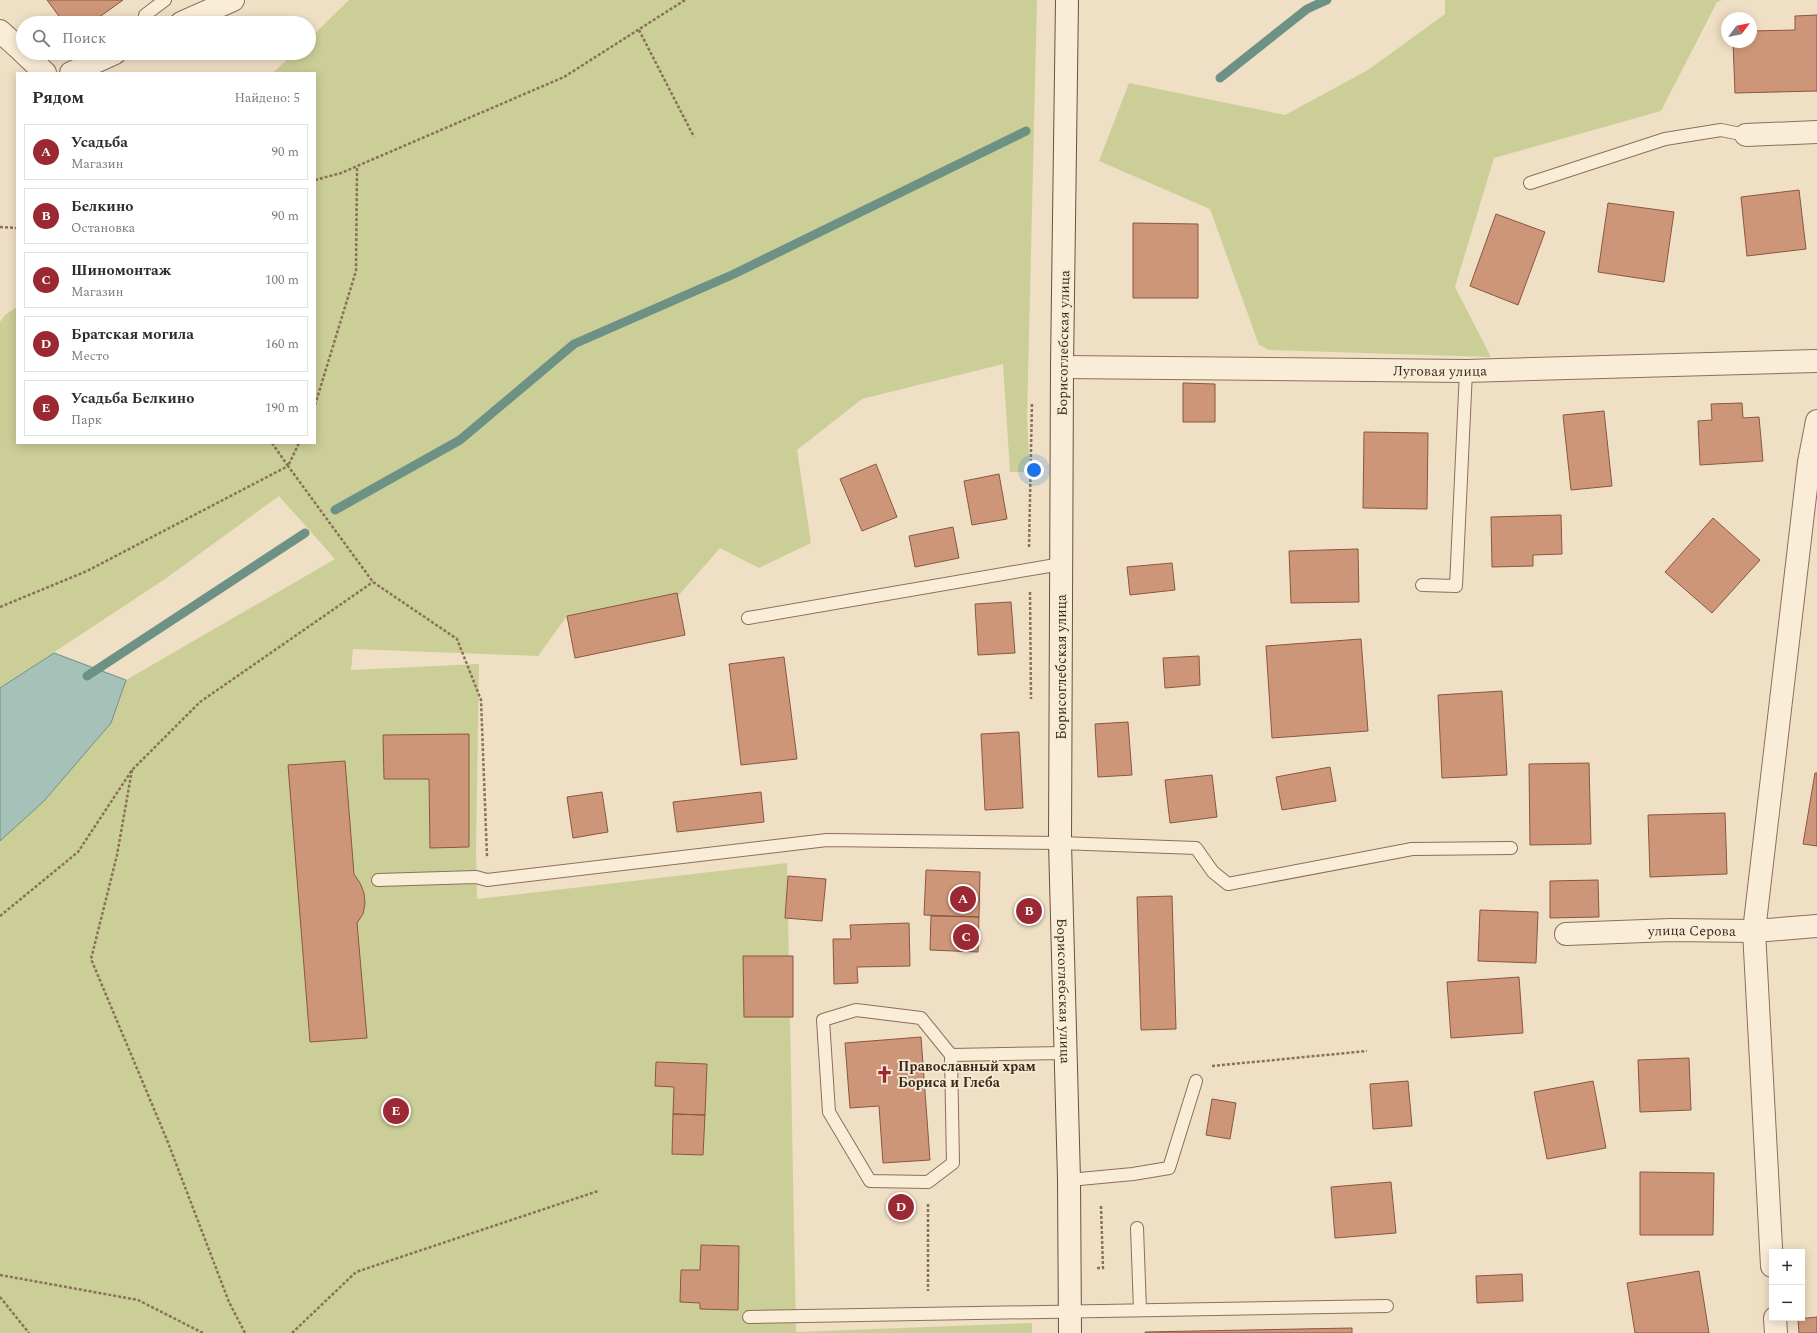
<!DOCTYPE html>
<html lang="ru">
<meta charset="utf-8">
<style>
:root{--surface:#fff;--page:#f2f2f3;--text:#2b2b33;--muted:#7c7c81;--line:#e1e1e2;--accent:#9b2933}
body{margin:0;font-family:Spectral,serif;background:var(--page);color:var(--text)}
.controls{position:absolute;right:12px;bottom:12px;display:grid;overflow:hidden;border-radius:0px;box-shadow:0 2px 10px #0003}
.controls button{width:36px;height:36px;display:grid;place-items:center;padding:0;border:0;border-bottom:1px solid var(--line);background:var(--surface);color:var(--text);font:20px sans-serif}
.compass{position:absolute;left:1721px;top:12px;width:36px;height:36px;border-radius:50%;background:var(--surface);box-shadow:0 2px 10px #0003;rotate:58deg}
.you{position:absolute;left:1034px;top:470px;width:14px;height:14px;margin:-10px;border:3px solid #fff;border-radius:50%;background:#1a73e8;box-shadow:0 0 0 6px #1a73e833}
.badge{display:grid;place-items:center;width:26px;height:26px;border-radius:50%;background:var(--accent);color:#fff;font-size:13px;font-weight:700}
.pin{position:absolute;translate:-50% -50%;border:2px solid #fff;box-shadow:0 1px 4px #0006}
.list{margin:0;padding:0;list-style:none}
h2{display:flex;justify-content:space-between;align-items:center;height:52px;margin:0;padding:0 16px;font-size:17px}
h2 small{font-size:13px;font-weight:400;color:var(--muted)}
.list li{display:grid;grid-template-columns:26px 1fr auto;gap:12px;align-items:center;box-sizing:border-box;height:56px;margin:0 8px 8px;padding:0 8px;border:1px solid var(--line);border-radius:0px}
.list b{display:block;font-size:15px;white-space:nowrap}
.list p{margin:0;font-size:13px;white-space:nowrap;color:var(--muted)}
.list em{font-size:13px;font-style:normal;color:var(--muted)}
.icon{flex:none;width:22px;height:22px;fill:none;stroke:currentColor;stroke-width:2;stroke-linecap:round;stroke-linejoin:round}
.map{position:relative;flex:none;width:1817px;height:1333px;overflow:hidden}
.search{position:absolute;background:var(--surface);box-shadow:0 2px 10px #0003;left:16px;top:16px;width:300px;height:44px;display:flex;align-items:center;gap:10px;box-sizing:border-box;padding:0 14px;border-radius:22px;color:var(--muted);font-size:15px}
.panel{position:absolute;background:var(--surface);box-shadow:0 2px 10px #0003;left:16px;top:72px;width:300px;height:372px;border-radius:0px}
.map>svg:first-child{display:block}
.green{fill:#ccce98}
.water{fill:#a6c2b8;stroke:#6d9185}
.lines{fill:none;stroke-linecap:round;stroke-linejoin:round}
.stream{stroke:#6d9185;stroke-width:9}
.building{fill:#ce9679;stroke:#8a573f}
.lane-casing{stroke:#8b705a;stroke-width:14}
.street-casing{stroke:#8b705a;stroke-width:24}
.secondary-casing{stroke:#6c513d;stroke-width:24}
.path{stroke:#8b705a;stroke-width:2.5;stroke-dasharray:3 2;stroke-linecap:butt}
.lane{stroke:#faedd8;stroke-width:12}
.street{stroke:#faedd8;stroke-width:22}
.secondary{stroke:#faedd8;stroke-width:22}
.labels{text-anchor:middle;stroke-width:3.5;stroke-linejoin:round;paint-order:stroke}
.street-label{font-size:14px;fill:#3a2a1e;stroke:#f6ead4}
.poi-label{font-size:14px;font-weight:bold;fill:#3a2a1e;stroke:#f6ead4;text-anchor:start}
</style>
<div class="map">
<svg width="1817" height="1333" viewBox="0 0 1817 1333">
<rect width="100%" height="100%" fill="#efdfc4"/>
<path class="green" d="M349,0H1037L1027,418L1030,472H1010L1003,364L862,399L797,450L811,543L759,568L720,548L678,596L567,616L538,656L353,649L351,670L479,664L476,852L477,899L787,863L796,1332L1032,1323V1333H0V841L44,801L111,723L126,680L335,559L279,496L165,579L0,688V322L5,315L17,307V443H315V73H273L294,53H309V39Z
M1445,0H1722L1717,2L1661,111L1494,158L1455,287L1491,357L1269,350L1259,345L1210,209L1099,161L1129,83L1285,115L1368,70L1445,14Z"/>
<path class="water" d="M54,653L126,680L111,723L44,801L0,841V688Z"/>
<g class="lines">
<path class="stream" d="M1220,78L1307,9L1327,0
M335,510L460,440L574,344L734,274L1026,131
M87,676L305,533"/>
</g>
<path class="building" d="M47,0H123L91,23H64Z
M1817,15V91L1735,93L1733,42H1751V31L1795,30V16Z
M1799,190L1806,249L1747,256L1741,197Z
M1608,203L1674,212L1664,282L1598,272Z
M1496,214L1545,232L1518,305L1470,286Z
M1133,223L1198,224V298H1133Z
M1183,383L1215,384V422H1183Z
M1742,403L1743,418L1759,417L1763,461L1700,465L1698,421L1712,420L1711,404Z
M1604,411L1612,486L1571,490L1563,415Z
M1364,432L1428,433L1427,509L1363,508Z
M876,464L897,517L862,531L840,479Z
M999,474L1007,519L972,525L964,481Z
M1561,515L1562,554L1533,555V566L1492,567L1491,517Z
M1713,518L1760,560L1712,613L1665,572Z
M953,527L959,558L915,567L909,536Z
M1358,549L1359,602L1291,603L1289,551Z
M1172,563L1175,590L1130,595L1127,567Z
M677,593L685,635L575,658L567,616Z
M1011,602L1015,653L978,655L975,604Z
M1361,639L1368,731L1272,738L1266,646Z
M1199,656L1200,685L1165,688L1163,658Z
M784,657L797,759L741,765L729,664Z
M1502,691L1507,775L1442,778L1438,695Z
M1128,722L1132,775L1098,777L1095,724Z
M1019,732L1023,808L985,810L981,734Z
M469,734V847L430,848L429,779H384L383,735Z
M345,761L354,874L360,883L364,893L365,904L363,914L357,923L367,1038L310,1042L288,765Z
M1589,763L1591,844L1530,845L1529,764Z
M1330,767L1336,801L1282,810L1276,777Z
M1815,773H1817V846L1803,844Z
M1212,775L1217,817L1170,823L1165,780Z
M602,792L608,832L573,838L567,797Z
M761,792L764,822L677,832L673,802Z
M1725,813L1727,874L1650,877L1648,815Z
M926,870L980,872L979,917L924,915Z
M788,876L826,879L822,921L785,918Z
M1598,880L1599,917L1550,918V881Z
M1172,896L1176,1029L1141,1030L1137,897Z
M1480,910L1538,912L1536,963L1478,961Z
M931,916L979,917L978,952L930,950Z
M909,923L910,966L857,967L858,983L834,984L833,939H851L850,925Z
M743,956H793V1017H744Z
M1519,977L1523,1033L1451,1038L1447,982Z
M921,1037L930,1160L883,1163L879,1106L850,1108L845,1043Z
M1689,1058L1691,1110L1640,1112L1638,1060Z
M656,1062L707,1064L705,1115L673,1114L674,1087L655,1086Z
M1408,1081L1412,1126L1373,1129L1370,1084Z
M1593,1081L1606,1148L1547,1159L1534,1092Z
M1212,1099L1236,1103L1230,1139L1206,1135Z
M673,1114L705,1115L703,1155L672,1154Z
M1640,1172L1714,1173L1713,1235H1640Z
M1391,1182L1396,1233L1335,1238L1331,1187Z
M701,1245L739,1246L738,1310L700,1309V1303L680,1302L681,1270H700Z
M1699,1271L1709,1333H1635L1627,1283Z
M1522,1274L1523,1301L1477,1303L1476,1276Z
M1817,1317V1333H1799L1798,1319Z
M1352,1328V1333H1145V1332Z"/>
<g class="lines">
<defs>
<path id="lane" d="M145,23V15L165,0
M1530,183L1665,139L1721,130L1746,135
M1422,585L1456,586L1466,371
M748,618L1061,564
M378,880L476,877L487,880L827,840L1060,843L1196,848L1213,872L1228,884L1412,849L1511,848
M951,1055L953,1163L928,1182L870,1181L829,1112L823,1020L856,1010L921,1018L951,1055L1066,1053
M1069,1180L1133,1174L1169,1168L1196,1081
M1137,1228L1140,1310
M749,1317L1387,1306"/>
<g id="street">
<path d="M181,23L233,0"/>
<path d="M0,31L23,52"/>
<path d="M24,53L45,73"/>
<path d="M71,73L115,53"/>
<path d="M1746,135L1817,132"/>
<path id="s1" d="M1062,367L1466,371L1817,361"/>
<path id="s2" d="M1566,934L1671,930L1754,931L1817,926"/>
<path d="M1772,1266L1754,931L1809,462L1817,421"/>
<path d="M1775,1318L1776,1333"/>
</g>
<g id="secondary">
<path id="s3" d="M1067,0L1062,367L1060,843L1069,1180L1070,1333"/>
</g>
</defs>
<use href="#lane" class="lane-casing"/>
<use href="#street" class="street-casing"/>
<use href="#secondary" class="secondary-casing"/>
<path class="path" d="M639,30L694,137
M315,180L341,173L564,77L685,0
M0,227L17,228
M315,405L356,271L357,167
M272,443L288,466L299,443
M1029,547L1032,402
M1030,592L1031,699
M0,607L87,571L288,466L373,582L457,639L481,700L487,857
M132,770L117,855L91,959L167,1140L229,1302L245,1333
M0,916L78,852L132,770L200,702L373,582
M1212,1066L1367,1051
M928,1204V1291
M1097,1268H1103L1101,1206
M0,1275L138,1300L203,1333
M0,1297L29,1333
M292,1333L356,1272L598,1191"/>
<use href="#lane" class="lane"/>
<use href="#street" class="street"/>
<use href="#secondary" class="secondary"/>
</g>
<defs>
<symbol id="church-bare" viewBox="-9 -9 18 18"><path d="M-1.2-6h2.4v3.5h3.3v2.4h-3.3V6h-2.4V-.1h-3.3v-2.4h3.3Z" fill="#9b2933" stroke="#f6ead4" stroke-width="2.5" paint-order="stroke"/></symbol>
</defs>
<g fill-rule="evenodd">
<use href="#church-bare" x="872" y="1062" width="25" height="25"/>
</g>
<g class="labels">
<g class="street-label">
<text transform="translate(1063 343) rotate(-89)" y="5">Борисоглебская улица</text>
<text dy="5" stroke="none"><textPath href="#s1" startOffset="378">Луговая улица</textPath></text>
<text transform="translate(1061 667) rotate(-90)" y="5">Борисоглебская улица</text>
<text dy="5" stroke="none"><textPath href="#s2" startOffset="126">улица Серова</textPath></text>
<text dy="5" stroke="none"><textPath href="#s3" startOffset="991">Борисоглебская улица</textPath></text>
</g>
<g class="poi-label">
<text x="898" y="1071">Православный храм<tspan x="898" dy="16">Бориса и Глеба</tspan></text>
</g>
</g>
</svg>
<div class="controls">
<button>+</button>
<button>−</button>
</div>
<svg class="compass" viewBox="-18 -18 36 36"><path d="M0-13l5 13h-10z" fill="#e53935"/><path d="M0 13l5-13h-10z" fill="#7c7c81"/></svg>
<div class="you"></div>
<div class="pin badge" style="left:963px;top:899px">A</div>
<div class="pin badge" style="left:1029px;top:911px">B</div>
<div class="pin badge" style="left:966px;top:937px">C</div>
<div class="pin badge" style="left:901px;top:1207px">D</div>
<div class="pin badge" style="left:396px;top:1111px">E</div>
<div class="search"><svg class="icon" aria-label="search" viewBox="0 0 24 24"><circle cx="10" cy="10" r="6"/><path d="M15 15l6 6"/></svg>Поиск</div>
<section class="panel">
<h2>Рядом<small>Найдено: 5</small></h2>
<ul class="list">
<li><span class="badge">A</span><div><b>Усадьба</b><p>Магазин</p></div><em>90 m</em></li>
<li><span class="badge">B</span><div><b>Белкино</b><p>Остановка</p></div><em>90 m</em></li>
<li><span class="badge">C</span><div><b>Шиномонтаж</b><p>Магазин</p></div><em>100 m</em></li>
<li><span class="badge">D</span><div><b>Братская могила</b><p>Место</p></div><em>160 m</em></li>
<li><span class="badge">E</span><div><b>Усадьба Белкино</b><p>Парк</p></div><em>190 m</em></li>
</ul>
</section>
</div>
